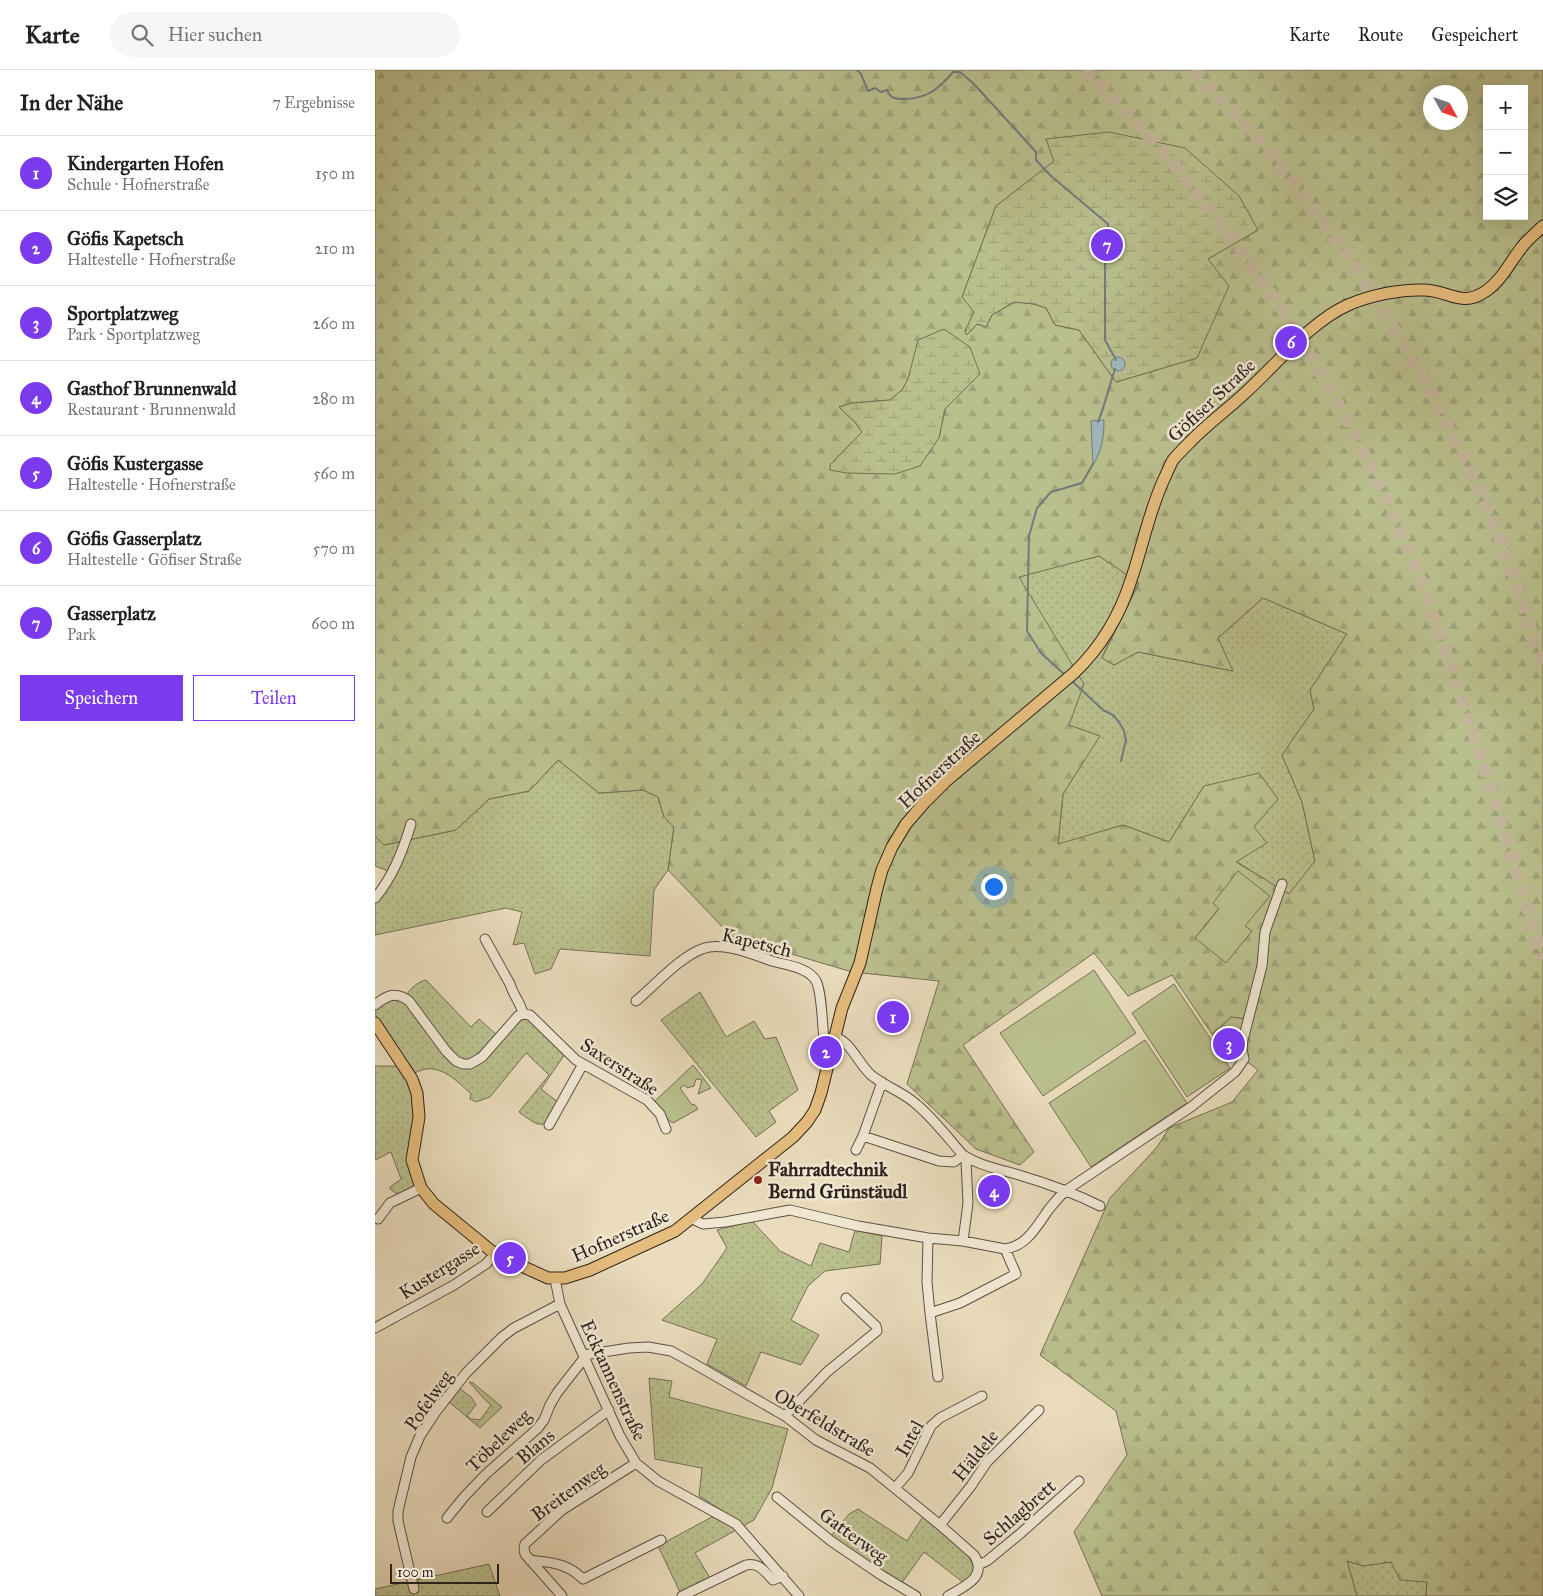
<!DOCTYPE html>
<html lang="de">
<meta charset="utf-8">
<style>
:root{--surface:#fff;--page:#f6f6f6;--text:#222;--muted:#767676;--line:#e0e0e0;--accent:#7c3aed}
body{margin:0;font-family:"IM FELL Great Primer",serif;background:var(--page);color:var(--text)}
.controls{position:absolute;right:15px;top:15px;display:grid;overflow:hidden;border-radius:0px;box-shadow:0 5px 20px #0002}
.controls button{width:45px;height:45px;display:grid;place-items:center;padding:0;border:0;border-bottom:1px solid var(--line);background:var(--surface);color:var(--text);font:25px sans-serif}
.compass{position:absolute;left:1048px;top:15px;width:45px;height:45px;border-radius:50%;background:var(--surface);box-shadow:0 5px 20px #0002;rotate:130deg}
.scale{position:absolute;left:15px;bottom:12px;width:109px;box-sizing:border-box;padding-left:5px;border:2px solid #2e221d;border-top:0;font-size:14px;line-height:18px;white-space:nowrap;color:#2e221d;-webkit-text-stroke:4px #f1e8d3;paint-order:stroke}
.you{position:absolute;left:618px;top:816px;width:18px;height:18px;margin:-12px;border:4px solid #fff;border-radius:50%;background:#1a73e8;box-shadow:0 0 0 8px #1a73e833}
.badge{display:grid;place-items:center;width:32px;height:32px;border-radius:50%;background:var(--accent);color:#fff;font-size:16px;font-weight:700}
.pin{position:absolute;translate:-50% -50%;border:2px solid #fff;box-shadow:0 1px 5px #0006}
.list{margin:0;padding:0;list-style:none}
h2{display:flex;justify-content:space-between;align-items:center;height:65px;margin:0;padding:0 20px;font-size:21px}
h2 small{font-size:16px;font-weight:400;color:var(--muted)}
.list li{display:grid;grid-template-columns:32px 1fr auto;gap:15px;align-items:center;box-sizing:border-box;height:75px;padding:0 20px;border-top:1px solid var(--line)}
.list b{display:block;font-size:19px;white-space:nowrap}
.list p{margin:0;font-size:16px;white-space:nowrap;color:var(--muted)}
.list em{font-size:16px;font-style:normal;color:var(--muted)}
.actions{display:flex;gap:10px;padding:15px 20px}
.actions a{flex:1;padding:11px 0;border:1px solid var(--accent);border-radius:0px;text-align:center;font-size:18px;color:var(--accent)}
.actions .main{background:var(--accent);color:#fff}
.icon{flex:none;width:28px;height:28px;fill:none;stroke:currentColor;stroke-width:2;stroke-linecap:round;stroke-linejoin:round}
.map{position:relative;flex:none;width:1168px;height:1526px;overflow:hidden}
header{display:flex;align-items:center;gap:30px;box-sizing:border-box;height:70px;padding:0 25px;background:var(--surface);border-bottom:1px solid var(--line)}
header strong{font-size:24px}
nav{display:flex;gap:28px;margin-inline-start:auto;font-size:18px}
.search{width:350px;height:45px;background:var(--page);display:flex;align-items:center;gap:12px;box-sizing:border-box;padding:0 18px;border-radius:28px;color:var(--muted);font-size:19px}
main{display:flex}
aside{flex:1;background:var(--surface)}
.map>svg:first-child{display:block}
.grass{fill:url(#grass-dots);stroke:#747056}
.forest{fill:url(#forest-firs);stroke:#747056;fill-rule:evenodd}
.wetland{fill:url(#wetland-marsh);stroke:#747056}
.park{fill:url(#park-tufts);stroke:#747056}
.garden{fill:#babf8e;stroke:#747056}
.water{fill:#9eb8bd;stroke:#717c7d}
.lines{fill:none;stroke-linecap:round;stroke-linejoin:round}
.stream{stroke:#717c7d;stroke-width:2}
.highway-tunnel{stroke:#c4b79c;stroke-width:12;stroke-dasharray:12 6;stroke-linecap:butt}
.minor-casing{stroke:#5d5045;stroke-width:11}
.major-casing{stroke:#2e221d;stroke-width:13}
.minor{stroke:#f1e8d3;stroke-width:9}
.major{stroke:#e5be7e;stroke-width:11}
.poi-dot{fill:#8f2418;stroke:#f1e8d3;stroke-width:2}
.labels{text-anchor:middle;stroke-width:5;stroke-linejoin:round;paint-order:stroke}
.street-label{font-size:19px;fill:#2e221d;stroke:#f1e8d3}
.poi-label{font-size:19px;font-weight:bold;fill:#2e221d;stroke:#f1e8d3;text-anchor:start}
</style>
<header>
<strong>Karte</strong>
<div class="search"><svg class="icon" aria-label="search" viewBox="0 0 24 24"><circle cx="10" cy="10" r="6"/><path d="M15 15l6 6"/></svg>Hier suchen</div>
<nav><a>Karte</a><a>Route</a><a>Gespeichert</a></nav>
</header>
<main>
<aside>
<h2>In der Nähe<small>7 Ergebnisse</small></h2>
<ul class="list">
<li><span class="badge">1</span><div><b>Kindergarten Hofen</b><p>Schule · Hofnerstraße</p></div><em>150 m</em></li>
<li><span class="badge">2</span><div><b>Göfis Kapetsch</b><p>Haltestelle · Hofnerstraße</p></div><em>210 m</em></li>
<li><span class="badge">3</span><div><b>Sportplatzweg</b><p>Park · Sportplatzweg</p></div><em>260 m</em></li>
<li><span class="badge">4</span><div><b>Gasthof Brunnenwald</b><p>Restaurant · Brunnenwald</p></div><em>280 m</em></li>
<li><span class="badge">5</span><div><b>Göfis Kustergasse</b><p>Haltestelle · Hofnerstraße</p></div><em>560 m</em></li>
<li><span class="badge">6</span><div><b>Göfis Gasserplatz</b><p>Haltestelle · Göfiser Straße</p></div><em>570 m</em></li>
<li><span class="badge">7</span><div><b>Gasserplatz</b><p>Park</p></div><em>600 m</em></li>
</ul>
<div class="actions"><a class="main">Speichern</a><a>Teilen</a></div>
</aside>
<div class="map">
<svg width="1168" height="1526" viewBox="0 0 1168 1526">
<defs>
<pattern id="grass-dots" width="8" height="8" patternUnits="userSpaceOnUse" patternTransform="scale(1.25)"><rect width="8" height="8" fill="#babf8e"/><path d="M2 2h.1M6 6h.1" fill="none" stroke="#a0a47a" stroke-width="1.8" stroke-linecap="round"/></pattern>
<pattern id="forest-firs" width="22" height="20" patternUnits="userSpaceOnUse" patternTransform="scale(1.25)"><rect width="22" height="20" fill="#babf8e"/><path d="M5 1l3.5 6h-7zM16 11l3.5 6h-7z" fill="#a0a47a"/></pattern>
<pattern id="wetland-marsh" width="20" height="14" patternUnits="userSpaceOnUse" patternTransform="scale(1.25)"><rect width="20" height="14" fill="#babf8e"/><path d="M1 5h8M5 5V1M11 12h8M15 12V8" fill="none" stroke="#a0a47a"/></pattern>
<pattern id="park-tufts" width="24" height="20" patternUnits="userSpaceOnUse" patternTransform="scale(1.25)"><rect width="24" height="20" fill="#babf8e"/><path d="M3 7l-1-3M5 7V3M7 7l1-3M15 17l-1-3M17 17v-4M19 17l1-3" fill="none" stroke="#a0a47a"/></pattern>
</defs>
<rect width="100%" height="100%" fill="#eadcbc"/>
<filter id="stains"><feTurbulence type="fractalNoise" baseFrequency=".004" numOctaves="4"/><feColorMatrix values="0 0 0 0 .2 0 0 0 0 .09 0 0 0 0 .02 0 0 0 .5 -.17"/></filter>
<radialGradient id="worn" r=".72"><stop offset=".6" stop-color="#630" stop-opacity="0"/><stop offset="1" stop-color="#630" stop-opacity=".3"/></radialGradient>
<path class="grass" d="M724,486L764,512L727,587L739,595L763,582L857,601L843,568L888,528L972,564L935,620L939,639L907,685L927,732L940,791L914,825L861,791L829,716L794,772L748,755L683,775L688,724L724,666L693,655L644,506Z
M183,690L224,723L268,720L283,727L289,747L299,757L293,800L279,820L275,886L185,879L176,899L160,904L149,873L138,875L147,842L131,838L0,865V832L21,804L0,796V766L9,775L81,760L114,729L154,721Z
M51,910L96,957L104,949L122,965C107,982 98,1000 75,982L32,925C34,919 44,911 51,910Z
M325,922L351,967L379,951L390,969L401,967L423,1020L394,1041L401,1052L381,1067L286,950Z
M17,928L31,931L75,990L94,998L108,991L143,951L152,949L156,951L190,984L166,1019L184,1033C169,1058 169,1061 144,1042L174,1005L151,983L115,1027L101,1032L95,1029L96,1024C81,1010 62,990 40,1003L0,944V938Z
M0,996H20L29,1001L39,1025L41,1116L24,1125L15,1119V1117L26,1109L16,1082L0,1090Z
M377,1151L405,1181L436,1196L445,1173L474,1182L480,1160L507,1166L505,1194L450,1201L433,1216L416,1250L444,1265L426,1295L386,1282L371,1316L332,1294L342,1269L287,1250L327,1214L352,1178L342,1160Z
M274,1308L297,1311L294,1327L413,1359L397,1418L379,1450L320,1483L335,1508L305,1522L283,1476L348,1441L324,1426L327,1398L280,1389Z
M94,1312L98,1313L127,1337L105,1358L73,1331L84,1318L96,1327L101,1335L92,1346L96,1349L105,1350L116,1335C107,1328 102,1320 94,1312Z
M483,1439L532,1471L549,1445L591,1481L599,1497L597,1504L589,1513L549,1482L526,1514L455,1467L474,1444Z
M972,1491L988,1496L1016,1492L1052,1511L1051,1526H982Z
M114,1494L125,1526H0V1519Z"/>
<path class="forest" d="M0,0H1168V1526H1051L1052,1512L1025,1510L1016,1492L988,1496L972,1491L982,1526H727L699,1462L752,1385L741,1341L665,1285L735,1128L782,1077L794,1058L857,1032L883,1000L862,984L870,949L856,947L837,964L797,905L753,926L719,883L588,975L659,1082L645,1095L601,1079L532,1014L564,911L477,902L356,866L293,800L299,757L289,747L283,727L268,720L224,723L183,690L154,721L114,729L81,760L9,775L0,766ZM1112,19H1149V146H1112ZM1056,22H1086V52H1056ZM671,69L883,160L833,189L829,271L822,288L741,312L704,260L680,255L671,238L659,234L640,232L617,245L611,257L602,254L592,265L590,261L600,242L587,227L621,136L680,91ZM605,304L570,339L564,368L455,395L487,362L480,352L464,337L477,333L515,330L527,320L533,309ZM724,486L764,513L727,588L739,595L763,582L858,601L843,568L888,528L972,564L935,620L939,639L907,685L927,732L940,791L914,824L861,792L892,773L879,757L903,729L884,703L829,716L794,772L748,755L683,774L688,724L725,666L694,655L709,614L644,507ZM838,833L876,861L820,868L844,838Z"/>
<path class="wetland" d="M734,62L810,78L864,126L883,160L833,189L854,216L822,288L741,312L704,260L680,255L671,238L659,234L639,232L617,245L611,257L602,254L592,265L590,261L599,242L587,227L621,136L679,91L671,69Z
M569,259L595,277L605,304L570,339L564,368L545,396L520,404L472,403L455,400V395L487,362L480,352L464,337L477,333L515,330L527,320L533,309L543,270Z"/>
<path class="park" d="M856,947L870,949L862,984L855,991L837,965Z"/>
<path class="garden" d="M863,801L895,826L870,856L877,861L851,893L820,868L844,839L838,833Z
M719,900L761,963L668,1026L625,963Z
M799,914L855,998L812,1027L757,943Z
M770,970L812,1033L716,1097L674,1033Z
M318,995L336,1018L323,1024L327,1010L321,1009L319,1016L312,1018L310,1015L305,1018L317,1035L319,1034L323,1039L298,1053C289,1049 287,1038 279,1032Z"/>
<path class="water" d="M736 294a7 7 0 1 1 14 0a7 7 0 1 1-14 0Z
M729,350C729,367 727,380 718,395L716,351Z"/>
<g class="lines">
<path class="stream" d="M482,0L486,4L493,21L500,18L506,22L512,20C515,28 520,29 528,29C551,29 563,20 578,2H585L599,14L661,82V90L676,106L733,154L730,186V270L741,290
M723,352C730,335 734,317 740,299
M689,604L666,583L652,561L654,466L662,438L676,422L707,413L718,394
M697,611L728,640L738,645L744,652L749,661L751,670L746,691"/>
<path class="highway-tunnel" d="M710,0C725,14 738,29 752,44C784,77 814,111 842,148C904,229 957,316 1001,408C1032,470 1056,536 1078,602C1110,697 1139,793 1168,889
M818,0C952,133 1053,296 1125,469C1142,511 1155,555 1168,599"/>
<defs>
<path id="minor" d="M0,828C18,807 28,780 36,754
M110,869L135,914C138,925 146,933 148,944
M261,931C279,916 305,887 327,879C347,871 377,884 397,891C410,895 433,897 441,911C447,922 447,954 449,968L459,973
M0,935C12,925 21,921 34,931L71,981L81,991L88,994H95L107,987L143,946L148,944L155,945L201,990L272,1030L285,1044L291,1059
M460,967C476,972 483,993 496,1005C509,1016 528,1022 541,1034C559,1049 573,1068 588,1085L591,1091L593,1133L588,1171
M174,1055L208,994
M488,1066L564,1091L579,1092L588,1085C605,1096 624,1099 644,1105C671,1113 699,1123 725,1136
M481,1080L488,1066L507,1012
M3,1149L15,1133L46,1118
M317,1149L328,1154L350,1152L415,1140L483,1156L553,1168L588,1171L630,1179C652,1176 662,1156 674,1139C679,1133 684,1127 690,1121L816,1037L860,1002L869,989L867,980L868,970L887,896L890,862L907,814
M553,1168L552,1212L555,1243L585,1233L641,1204L630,1179
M180,1209L185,1234L245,1366L261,1393L283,1411L361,1454L424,1526
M555,1243L563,1307
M0,1258L79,1215L111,1194L120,1184
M209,1285L254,1278L273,1277L296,1281L316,1292L410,1346L441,1370L495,1398L565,1455L599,1485C613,1507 590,1516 573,1526
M410,1346L452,1302L502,1261L501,1256L471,1228
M520,1418L533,1403L556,1356L565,1348L607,1326
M402,1427L456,1471L506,1505L541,1526
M112,1442L166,1390L234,1340
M72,1448L89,1427L111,1404L162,1359L169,1350L175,1335L182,1323L210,1287
M565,1455L596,1416L612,1392L664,1340
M155,1490C178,1493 192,1493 208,1509L286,1470
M603,1495L612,1491L646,1463L704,1411
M39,1519L23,1451V1441L36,1387L45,1366L60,1343L91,1303L127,1267L139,1258L185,1234
M187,1526L150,1484L149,1479L150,1474L187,1440L261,1393
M307,1526L371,1495C384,1492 389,1501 398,1510L408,1506"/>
<path id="major" d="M0,953L37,1009L42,1023L44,1047L37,1090L46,1118L59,1134L120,1184L173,1208H190L215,1200L300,1161L418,1067L432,1052L440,1040L446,1023L467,938L485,893L502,818L507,800L517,777L531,754L550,732L571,711L699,603C726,577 745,545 756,510C768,476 774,440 790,407C793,401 795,395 798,390C803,384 809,378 814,373C831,355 852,340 870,323C901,295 935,252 973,235C996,225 1026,219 1050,220C1075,221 1087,238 1111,221C1127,210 1135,192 1147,177C1153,169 1161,163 1168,156"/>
</defs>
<use href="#minor" class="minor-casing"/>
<use href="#major" class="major-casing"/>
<use href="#minor" class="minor"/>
<use href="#major" class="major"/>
</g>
<circle class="poi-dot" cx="383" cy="1110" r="5"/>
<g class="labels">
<g class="street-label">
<text transform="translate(836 330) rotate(-43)" y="7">Göfiser Straße</text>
<text transform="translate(564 699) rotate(-43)" y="7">Hofnerstraße</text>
<text transform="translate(382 872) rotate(14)" y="7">Kapetsch</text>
<text transform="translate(245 996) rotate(33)" y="7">Saxerstraße</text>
<text transform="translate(245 1165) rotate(-24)" y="7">Hofnerstraße</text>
<text transform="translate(64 1200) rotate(-32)" y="7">Kustergasse</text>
<text transform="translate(239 1310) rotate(65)" y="7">Ecktannenstraße</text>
<text transform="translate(53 1330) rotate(-55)" y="7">Pofelweg</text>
<text transform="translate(450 1352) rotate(31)" y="7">Oberfeldstraße</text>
<text transform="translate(534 1368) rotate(-61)" y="7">Intel</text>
<text transform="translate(123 1370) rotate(-44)" y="7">Töbeleweg</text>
<text transform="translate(160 1376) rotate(-40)" y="7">Blans</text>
<text transform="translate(600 1385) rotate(-51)" y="7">Häldele</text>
<text transform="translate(193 1421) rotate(-36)" y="7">Breitenweg</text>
<text transform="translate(644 1442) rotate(-41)" y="7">Schlagbrett</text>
<text transform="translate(479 1465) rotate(36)" y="7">Gatterweg</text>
</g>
<g class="poi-label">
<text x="393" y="1106">Fahrradtechnik<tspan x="393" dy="22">Bernd Grünstäudl</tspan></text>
</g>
</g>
<rect width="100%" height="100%" filter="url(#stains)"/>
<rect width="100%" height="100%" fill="url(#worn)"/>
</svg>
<div class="controls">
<button>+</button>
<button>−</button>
<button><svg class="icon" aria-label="layers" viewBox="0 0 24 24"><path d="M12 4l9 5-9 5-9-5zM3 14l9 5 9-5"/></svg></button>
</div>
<svg class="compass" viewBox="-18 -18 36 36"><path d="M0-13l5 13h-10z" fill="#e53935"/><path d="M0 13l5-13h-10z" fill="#767676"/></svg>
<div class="scale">100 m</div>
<div class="you"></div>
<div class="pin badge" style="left:518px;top:947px">1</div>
<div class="pin badge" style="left:451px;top:982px">2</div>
<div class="pin badge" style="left:854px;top:974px">3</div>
<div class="pin badge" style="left:619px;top:1121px">4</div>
<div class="pin badge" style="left:135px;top:1188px">5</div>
<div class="pin badge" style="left:916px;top:272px">6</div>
<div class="pin badge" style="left:732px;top:175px">7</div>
</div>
</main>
